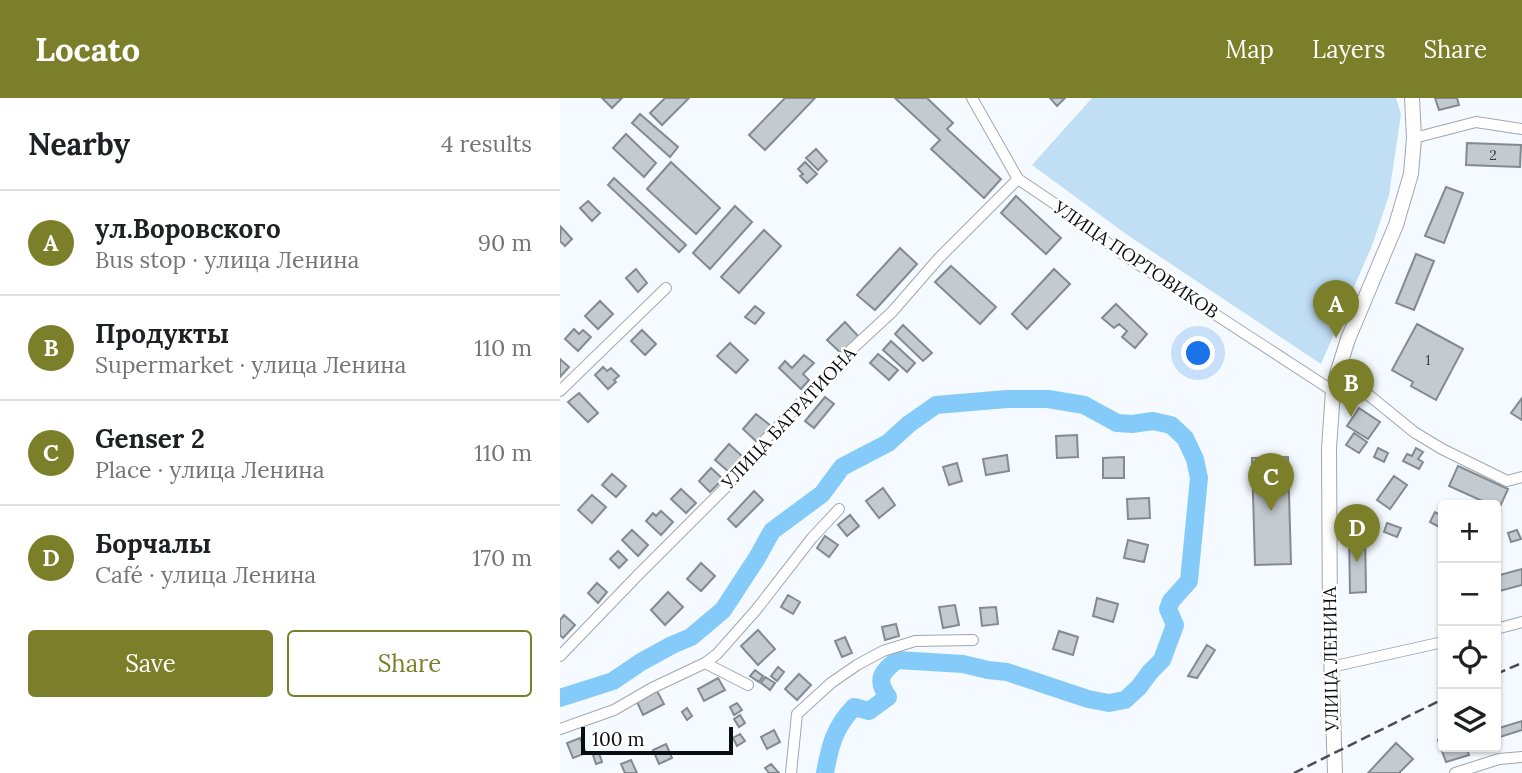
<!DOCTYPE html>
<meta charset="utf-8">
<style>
:root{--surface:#fff;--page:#f2f2f2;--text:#202124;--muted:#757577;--line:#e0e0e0;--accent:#7b7f29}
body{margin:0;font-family:Lora,serif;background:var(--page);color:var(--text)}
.controls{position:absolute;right:21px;bottom:21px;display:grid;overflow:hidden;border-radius:7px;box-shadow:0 2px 5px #0004}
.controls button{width:63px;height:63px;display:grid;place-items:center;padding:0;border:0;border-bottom:2px solid var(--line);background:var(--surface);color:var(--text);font:35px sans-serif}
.scale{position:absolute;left:21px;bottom:18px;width:152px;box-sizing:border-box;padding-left:7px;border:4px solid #0b0e10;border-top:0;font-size:19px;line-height:24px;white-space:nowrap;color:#0b0e10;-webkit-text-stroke:5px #fff;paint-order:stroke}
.you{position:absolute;left:639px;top:256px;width:24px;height:24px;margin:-18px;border:5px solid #fff;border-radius:50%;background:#1a73e8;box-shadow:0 0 0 10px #1a73e833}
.badge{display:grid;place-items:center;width:46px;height:46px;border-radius:50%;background:var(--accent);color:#fff;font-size:23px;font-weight:700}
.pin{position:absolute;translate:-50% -58px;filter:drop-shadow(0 2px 4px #0008)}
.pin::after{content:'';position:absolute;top:37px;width:24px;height:21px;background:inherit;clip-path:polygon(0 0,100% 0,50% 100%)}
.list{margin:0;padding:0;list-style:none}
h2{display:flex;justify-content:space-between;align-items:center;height:91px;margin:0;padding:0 28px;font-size:30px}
h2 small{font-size:23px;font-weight:400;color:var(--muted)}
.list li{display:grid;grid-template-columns:46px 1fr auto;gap:21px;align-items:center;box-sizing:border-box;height:105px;padding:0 28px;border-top:2px solid var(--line)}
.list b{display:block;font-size:26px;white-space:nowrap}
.list p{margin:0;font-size:23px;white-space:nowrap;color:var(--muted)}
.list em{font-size:23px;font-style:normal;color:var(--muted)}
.actions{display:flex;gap:14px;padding:21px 28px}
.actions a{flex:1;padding:16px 0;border:2px solid var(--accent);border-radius:7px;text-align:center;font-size:24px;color:var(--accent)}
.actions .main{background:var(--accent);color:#fff}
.icon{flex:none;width:38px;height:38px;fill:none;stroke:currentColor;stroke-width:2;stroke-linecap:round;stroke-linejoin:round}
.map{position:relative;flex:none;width:962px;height:675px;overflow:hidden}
header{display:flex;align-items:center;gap:42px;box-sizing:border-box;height:98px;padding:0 35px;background:var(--accent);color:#fff}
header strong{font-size:33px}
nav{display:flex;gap:38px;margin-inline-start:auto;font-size:24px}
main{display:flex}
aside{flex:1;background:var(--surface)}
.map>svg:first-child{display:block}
.green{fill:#c0def4}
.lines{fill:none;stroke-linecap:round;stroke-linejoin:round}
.river{stroke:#85cbf9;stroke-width:18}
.building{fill:#c3cad0;stroke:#838a90;stroke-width:2}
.minor-casing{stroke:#a0a8ad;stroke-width:12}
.major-casing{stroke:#a0a8ad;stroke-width:16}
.minor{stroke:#fff;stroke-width:10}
.major{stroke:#fff;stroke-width:14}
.rail{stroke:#4a4e50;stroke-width:2.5;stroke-dasharray:10 5;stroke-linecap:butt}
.labels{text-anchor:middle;stroke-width:5;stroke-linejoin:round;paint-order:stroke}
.number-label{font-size:14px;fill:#393d40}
.street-label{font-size:18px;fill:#0b0e10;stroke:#fff}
</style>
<header>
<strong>Locato</strong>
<nav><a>Map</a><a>Layers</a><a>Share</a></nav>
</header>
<main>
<aside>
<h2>Nearby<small>4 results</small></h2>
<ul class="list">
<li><span class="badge">A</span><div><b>ул.Воровского</b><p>Bus stop · улица Ленина</p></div><em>90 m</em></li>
<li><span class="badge">B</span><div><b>Продукты</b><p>Supermarket · улица Ленина</p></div><em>110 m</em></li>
<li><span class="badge">C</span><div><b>Genser 2</b><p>Place · улица Ленина</p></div><em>110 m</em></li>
<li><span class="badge">D</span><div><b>Борчалы</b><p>Café · улица Ленина</p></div><em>170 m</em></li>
</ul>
<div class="actions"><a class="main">Save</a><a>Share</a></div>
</aside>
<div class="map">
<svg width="962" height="675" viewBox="0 0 962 675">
<rect width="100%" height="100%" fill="#f4faff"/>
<path class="green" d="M532,0H836L841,16L829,97L813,145L761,266L566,136L472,67Z"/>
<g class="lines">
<path class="river" d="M0,600L53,583L81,564L112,547L131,539L163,512L197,460L212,433L262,396L282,369L328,345L349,326L376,307L447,301H488L524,307L557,325L572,326L593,323L611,327L625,340L635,361L639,380L629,483L611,503L608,511L615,527L602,562L590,574L579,589L565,602L549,605L528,601L447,574L428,572L403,566L337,562C322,574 315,581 328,599L309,613L294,609C274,630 270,648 265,675"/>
</g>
<path class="building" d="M42,0H62L52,10Z
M105,0H129L102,27L90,15Z
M225,0H255L205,52L189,37Z
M335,0H367L393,25L387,31L441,81L424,100L371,51L380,42Z
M490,0H505L497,8Z
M875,0H897L899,7L879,12Z
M80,16L118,49L110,59L72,25Z
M66,36L96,65L84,79L53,50Z
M907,45L961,47L960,69L906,67Z
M256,51L267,63L258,72L246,60Z
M111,64L160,110L136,136L87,91Z
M245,64L257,76L247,85L240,78L243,76L238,71Z
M54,80L126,147L119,154L48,87Z
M886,89L903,95L884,145L865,138Z
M456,98L501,140L486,156L441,115Z
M28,103L40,115L32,123L20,110Z
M175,108L192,124L150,171L133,155Z
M1,129L12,141L5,148L0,143Z
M204,132L221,148L179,195L161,179Z
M340,150L357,166L315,212L297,197Z
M856,156L874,163L854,212L836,205Z
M391,168L436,209L420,226L375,184Z
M76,171L87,185L78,194L66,180Z
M494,171L510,186L467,231L452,216Z
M40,203L53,216L38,231L25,218Z
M556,206L587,236L575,250L562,239L567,233L559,226L554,230L542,220Z
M195,208L204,215L195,226L185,219Z
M285,224L299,239L282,256L267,242Z
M857,226L903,251L876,302L851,288L853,284L832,272Z
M343,227L372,255L363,263L335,236Z
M14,231L19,236L23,232L31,239L18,253L5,241Z
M82,232L96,246L85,257L71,243Z
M331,243L355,265L347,274L323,252Z
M170,245L188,262L176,275L157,258Z
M318,256L338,272L329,282L310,265Z
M244,257L254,265L243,276L249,282L241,291L219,270L225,263L232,270Z
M0,261L9,269L0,279Z
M43,269L47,273L51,270L59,278L54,282L56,284L48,291L35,277Z
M19,295L38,315L28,324L8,304Z
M265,299L274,306L254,330L245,323Z
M962,300V322L951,315Z
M799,310L820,324L808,341L787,328Z
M196,316L211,328L197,344L183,331Z
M794,335L807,344L799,355L786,347Z
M517,337L518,359L497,360L496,338Z
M169,346L183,359L169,374L155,362Z
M818,350L828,355L824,364L814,359Z
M856,350L863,354L858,361L863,364L859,371L843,363L847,356L852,358Z
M447,357L449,373L426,377L423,361Z
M564,359V380H543V360Z
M728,359L731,466L695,467L692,360Z
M397,365L402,383L389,387L383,369Z
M898,368L948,391L939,411L936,409V407H931L889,388Z
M151,370L163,381L150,394L139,383Z
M52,376L66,388L56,399L42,387Z
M834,378L847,387L830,411L817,402Z
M323,390L335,407L319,420L306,403Z
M121,391L136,405L126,415L111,401Z
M194,393L203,402L176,429L168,421Z
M32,397L46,409L32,425L18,412Z
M589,400L590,420L568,421L567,401Z
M101,413L113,424L101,437L86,423L93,415L96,418Z
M875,414L883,419V431L870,424Z
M290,417L299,428L287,438L278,427Z
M827,425L841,430L837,439L824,434Z
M72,432L88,447L78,458L62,442Z
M957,432L961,441L951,444L948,435Z
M789,434H805L806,494L790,495Z
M265,438L278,447L269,459L257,450Z
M568,442L588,447L584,464L564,460Z
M58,453L67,462L59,470L50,461Z
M141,465L155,478L141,493L127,481Z
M962,471V487L936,494V478Z
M37,485L47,494L38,505L28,495Z
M108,494L123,509L105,527L91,512Z
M228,497L240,504L233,516L221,509Z
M537,500L558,506L553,524L533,518Z
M395,507L399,527L383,530L379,509Z
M436,509L438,526L422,528L420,510Z
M4,517L15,527L3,540L0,537V522Z
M336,526L339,538L325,542L322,529Z
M198,532L215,551L198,567L181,548Z
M499,533L518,539L513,557L493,551Z
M285,539L292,555L282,559L275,543Z
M647,547L655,552L637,580L628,578Z
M218,569L224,574L217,583L211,578Z
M195,572L203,578L199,584L190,578Z
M239,576L251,587L237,602L225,591Z
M205,579L215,585L210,592L201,585Z
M158,580L165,592L144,603L138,591Z
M97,593L104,606L83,617L77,604Z
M177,605L182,612L174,617L170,609Z
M127,610L132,618L127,622L122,614Z
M180,617L185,625L179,629L174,621Z
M962,623V632L937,640L936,631Z
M214,632L220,644L207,651L201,639Z
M180,636L185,643L177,648L173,640Z
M20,640L26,655L13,660L7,645Z
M883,641V649H906L909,657L886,664L878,642Z
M836,645L853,661L839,675H808Z
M106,646L112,660L99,666L93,652Z
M39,655L42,664L36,666L33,657Z
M71,662L77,675H65L61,666Z
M211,666L219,675H209L205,670Z"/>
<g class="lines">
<defs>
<path id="minor" d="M412,0L458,81L501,110L561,155L773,293
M854,40L916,24L962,31
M777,276L800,290L854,334L882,351L947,383L962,379
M0,293L106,190
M936,531L962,524
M0,558L78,477L168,387L205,342L292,251L332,214L379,160L458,81
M145,565L188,587
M771,569L883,544
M0,631L54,612L92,590L145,565L157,556L196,512L252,440L279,411
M231,675L237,616L271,585L297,567L323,553L355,543L413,542
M895,675L939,661L962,659"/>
<path id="major" d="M775,675L770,527L769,350L773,293L777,276L788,241L836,127L851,76L854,40L852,0"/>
</defs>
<use href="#minor" class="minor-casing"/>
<use href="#major" class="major-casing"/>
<use href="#minor" class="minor"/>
<use href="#major" class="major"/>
<path class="rail" d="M936,576L962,565
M734,675L883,601"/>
</g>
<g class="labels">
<g class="number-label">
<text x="933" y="62">2</text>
<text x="868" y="267">1</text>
</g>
<g class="street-label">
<text transform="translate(576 162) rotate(34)" y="6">УЛИЦА ПОРТОВИКОВ</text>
<text transform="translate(229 320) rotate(-47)" y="6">УЛИЦА БАГРАТИОНА</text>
<text transform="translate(771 561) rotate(-91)" y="6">УЛИЦА ЛЕНИНА</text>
</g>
</g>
</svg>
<div class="controls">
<button>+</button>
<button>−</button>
<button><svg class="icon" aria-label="locate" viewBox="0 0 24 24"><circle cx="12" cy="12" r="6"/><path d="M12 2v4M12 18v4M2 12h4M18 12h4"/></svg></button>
<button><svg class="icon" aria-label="layers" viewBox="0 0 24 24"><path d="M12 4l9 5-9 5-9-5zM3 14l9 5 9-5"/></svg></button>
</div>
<div class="scale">100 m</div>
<div class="you"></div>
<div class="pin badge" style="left:776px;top:240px">A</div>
<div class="pin badge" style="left:791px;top:319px">B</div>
<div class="pin badge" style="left:711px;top:413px">C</div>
<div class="pin badge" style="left:797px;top:464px">D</div>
</div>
</main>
